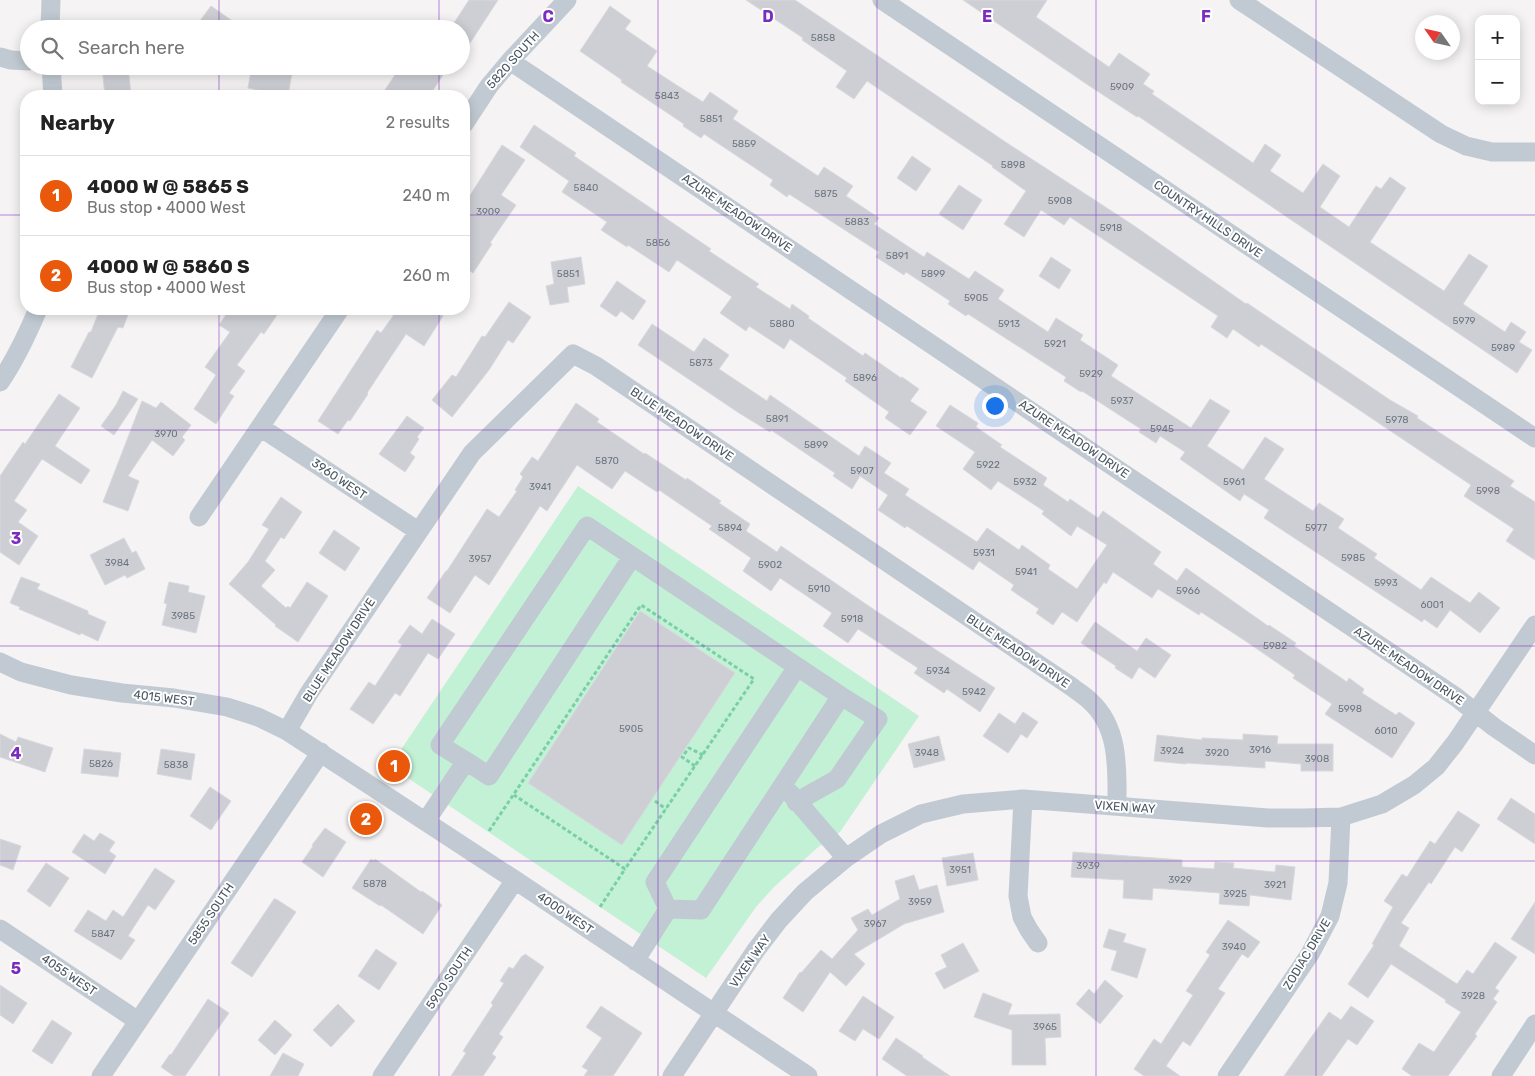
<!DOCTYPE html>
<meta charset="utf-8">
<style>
:root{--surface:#fff;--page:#f2f2f2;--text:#222;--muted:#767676;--line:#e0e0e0;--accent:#ea580c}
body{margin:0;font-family:Rubik,sans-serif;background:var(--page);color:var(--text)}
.controls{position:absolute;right:15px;top:15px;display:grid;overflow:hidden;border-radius:10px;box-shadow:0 2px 12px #0003}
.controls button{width:45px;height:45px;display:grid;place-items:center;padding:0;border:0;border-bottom:1px solid var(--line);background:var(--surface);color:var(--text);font:25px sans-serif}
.compass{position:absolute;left:1415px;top:15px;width:45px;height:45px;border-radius:50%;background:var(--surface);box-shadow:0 2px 12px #0003;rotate:304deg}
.you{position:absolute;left:994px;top:405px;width:18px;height:18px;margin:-12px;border:4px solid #fff;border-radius:50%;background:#1a73e8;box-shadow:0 0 0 8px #1a73e833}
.badge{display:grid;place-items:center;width:32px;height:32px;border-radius:50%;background:var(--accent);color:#fff;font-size:16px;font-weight:700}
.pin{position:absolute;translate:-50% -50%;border:2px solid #fff;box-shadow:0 1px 5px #0006}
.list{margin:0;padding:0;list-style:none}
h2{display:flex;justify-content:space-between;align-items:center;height:65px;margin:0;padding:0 20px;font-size:21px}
h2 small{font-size:16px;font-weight:400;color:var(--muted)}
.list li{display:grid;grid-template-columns:32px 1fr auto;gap:15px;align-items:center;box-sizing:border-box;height:80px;padding:0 20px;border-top:1px solid var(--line)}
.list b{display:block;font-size:19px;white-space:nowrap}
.list p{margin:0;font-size:16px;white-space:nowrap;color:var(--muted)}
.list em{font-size:16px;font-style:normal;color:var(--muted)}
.icon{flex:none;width:28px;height:28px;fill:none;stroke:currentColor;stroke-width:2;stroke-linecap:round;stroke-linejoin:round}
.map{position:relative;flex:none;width:1535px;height:1076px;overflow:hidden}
.search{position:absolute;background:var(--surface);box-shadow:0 2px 12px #0003;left:20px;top:20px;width:450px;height:55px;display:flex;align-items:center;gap:12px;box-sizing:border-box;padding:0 18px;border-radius:28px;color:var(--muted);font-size:19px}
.panel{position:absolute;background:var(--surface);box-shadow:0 2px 12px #0003;left:20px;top:90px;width:450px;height:225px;border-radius:20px}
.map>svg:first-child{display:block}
.green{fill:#c3f1d5}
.building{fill:#cdcfd5;stroke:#d7d9de}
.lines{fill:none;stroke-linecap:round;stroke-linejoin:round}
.path{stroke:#7ad0a6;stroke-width:3;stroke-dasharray:4 2.5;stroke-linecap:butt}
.minor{stroke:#c1cad2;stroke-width:19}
.grid{fill:none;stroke:#7b2cbf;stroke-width:1;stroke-opacity:0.55}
.labels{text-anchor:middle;stroke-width:4;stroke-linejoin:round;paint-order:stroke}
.number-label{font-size:10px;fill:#6b747e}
.street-label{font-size:12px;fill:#4a5661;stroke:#fff}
.grid-label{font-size:16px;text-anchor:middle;font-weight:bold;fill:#7b2cbf;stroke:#fff;stroke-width:4;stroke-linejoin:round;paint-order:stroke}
</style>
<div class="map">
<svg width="1535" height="1076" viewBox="0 0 1535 1076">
<rect width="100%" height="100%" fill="#f5f3f3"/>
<path class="green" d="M578,486L919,716L840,832L817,848L774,887L756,907L706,978L390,766Z"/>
<path class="building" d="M469,0H498L461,57V29H450Z
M746,0H795L1007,143L1133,225L1246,304L1247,303L1390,400L1418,416L1417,418L1514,481L1510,486L1535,502V560L1506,541L1514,529L1464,496L1471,485L1261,344L1259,347L1233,329L1227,338L1211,327L1218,316L1070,217L1064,225L1041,210L1024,237L1004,224L1026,191L992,167L993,166L867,81L854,99L836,87L847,71L802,40L803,38Z
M963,0H1047L1036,17L1109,67L1119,53L1150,74L1143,84L1154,91L1152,94L1253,163L1265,144L1281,155L1270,171L1303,193L1323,164L1340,176L1320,207L1349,227L1376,186L1381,189L1390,177L1406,188L1370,242L1444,291L1469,254L1488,266L1463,304L1505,332L1511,322L1526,332L1519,342L1532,350L1517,373L1138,116L1137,117L1088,85Z
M211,6L244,29H194Z
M610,6L631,21L625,29L657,51L647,66L703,102L710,92L738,111L733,119L818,176L824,167L853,186L846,196L879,218L874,224L924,257L927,252L969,279L975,271L1004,290L998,299L1048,332L1056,318L1083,335L1080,340L1118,365L1111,376L1191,428L1210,399L1230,411L1207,446L1243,470L1265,437L1284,449L1264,479L1313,511L1319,503L1344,519L1338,528L1377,554L1374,558L1421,590L1431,577L1470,603L1479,592L1500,608L1480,633L1450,610L1437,628L1424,619L1422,622L1264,518L1269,510L1244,494L1240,501L1180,459L1185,452L1160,436L1156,443L1139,432L1141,429L1082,391L1081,392L1064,381L1066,377L968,314L966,316L948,304L950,301L906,272L904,275L876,257L879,252L789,194L787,197L770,185L773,180L704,134L701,138L683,126L684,124L621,82L622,80L580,51Z
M102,66H128L131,96H105Z
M252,66H293L288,96L248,88Z
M401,66H449L429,96H381Z
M534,125L576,153L574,156L711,249L709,251L759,284L756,287L790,309L792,304L809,316L808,318L863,356L865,353L901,378L902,377L919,389L910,401L927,412L910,435L885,418L889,412L845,381L847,378L790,339L784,349L749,326L746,331L720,313L732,297L677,260L669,272L628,245L627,247L601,230L607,222L562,192L569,181L520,147Z
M502,145L525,160L501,195L516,205L490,243L492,244L473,273L464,267V205Z
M912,156L931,169L916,191L897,178Z
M959,185L982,200L963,230L939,214Z
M581,257L585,284L567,287L569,302L550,305L546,286L554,284L551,262Z
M1051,257L1071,270L1059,289L1039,276Z
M617,281L646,301L633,320L621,311L616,317L600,306Z
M509,302L531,317L513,343L508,340L489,370L452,417L432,400L452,375L456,377L482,336L485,337Z
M100,309H130L123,328L118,327L92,378L71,367L89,332H91Z
M230,309H281L264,334L261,332L237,365L245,371L229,393L234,396L216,424L194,409L216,375L205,367L230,332L219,325Z
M398,309H432L443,316L424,346L406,334L367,393L368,394L350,421L348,420L338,434L318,421L377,330L381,333Z
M652,324L694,352L704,338L729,355L719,369L767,401L770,395L859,456L865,446L891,463L884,473L909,489L905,495L977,542L987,528L1019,550L1022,545L1050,565L1048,569L1077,589L1107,545L1077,526L1071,536L1042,514L1044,511L998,481L991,490L963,469L975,452L936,426L950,405L978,423L976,427L1002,445L1000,447L1047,478L1043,485L1068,502L1070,499L1098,518L1103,511L1161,552L1153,564L1177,581L1186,568L1268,626L1269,625L1296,643L1294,646L1347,682L1349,678L1364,689L1362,693L1396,715L1399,712L1415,723L1392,758L1325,714L1332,704L1293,678L1295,675L1244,640L1201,612L1199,615L1158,589L1152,598L1113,572L1106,584L1104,582L1077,622L1062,612L1053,625L1036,613L1039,609L1011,590L1014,585L979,561L973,570L907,526L905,528L878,510L888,495L860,476L852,489L833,476L835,473L771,430L770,432L739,413L638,345Z
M123,391L138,399L114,435L101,426L116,405Z
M59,394L80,408L55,446L90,470L81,484L42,459L14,501L27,510L18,522L38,536L19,565L0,552V476L23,442L25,444Z
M142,401L156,408L161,402L191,425L182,437L185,440L173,456L152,440L128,476L139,481L128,511L103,502Z
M576,403L599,419L597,422L644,454L645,453L686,480L687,478L721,501L719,503L750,524L746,531L777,552L781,546L879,613L995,688L980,712L947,689L944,693L914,673L918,668L858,629L848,643L823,626L832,613L780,578L771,591L743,571L751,558L709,529L712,526L659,490L657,492L625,471L612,489L577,465L547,511L540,506L489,585L475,575L450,613L427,598L446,571H447L487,509L499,517L517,491L515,490L523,477L520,474L532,457L538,461Z
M407,416L424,428L417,437L419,439L410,453L415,457L405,472L379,454Z
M281,497L302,512L284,539L281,537L265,561L275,570L261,586L286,608L288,606L290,608L307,582L328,596L298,642L275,626L276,625L229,584L248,562L269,529L262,525Z
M334,530L360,548L345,571L319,553Z
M124,538L132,553L136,551L145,569L127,578L125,575L105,585L90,555Z
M21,577L40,584L37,589L88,611V614L106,622L98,641L81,633L80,635L19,609L20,607L10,603Z
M169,582L189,586L188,592L205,596L196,633L162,625L167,604L164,603Z
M640,611L735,673L622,845L528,783Z
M432,619L455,634L438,659L428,653L400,696L395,693L373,724L350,709L369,682L375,686L402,645L398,642L410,625L422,634Z
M1095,622L1137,651L1146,638L1171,655L1155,678L1139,667L1132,679L1115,668L1116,666L1081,643Z
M1023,712L1038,722L1027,738L1021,734L1008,753L983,736L999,713L1015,724Z
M0,734L16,742L18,737L53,748L45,772L0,757Z
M1243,734L1278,736L1277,744H1333V771H1301V764L1265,761V768L1186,763V764L1154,761L1157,735L1202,740V738L1243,740Z
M939,736L945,760L914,768L908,744Z
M84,749L121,753L118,777L81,773Z
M161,749L195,754L191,780L157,774Z
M210,787L231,801L211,830L190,816Z
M1511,798L1535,814V844L1497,819Z
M1458,811L1480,825L1462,852L1455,847L1431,884L1429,882L1401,923L1409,928L1399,946L1457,984L1467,970L1473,974L1495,942L1517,957L1495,988L1499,991L1493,999L1497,1002L1475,1034L1477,1036L1448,1076H1412L1402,1069L1419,1043L1434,1052L1461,1012L1445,1002L1446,1000L1391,964L1368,998L1348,984L1374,945L1372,944L1393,907L1384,901L1402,874L1407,877L1430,841L1435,844Z
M325,828L346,842L323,877L302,862L313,846L312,845Z
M100,833L115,842L109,851L116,856L105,874L72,852L84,834L94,841Z
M0,839L21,846L13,870L0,865Z
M1073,852L1182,860V867L1214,869L1215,862L1234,863L1233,868L1275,872L1276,865L1295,867L1291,900L1250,895L1249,906L1219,904L1220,893L1153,888L1152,900L1123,898L1124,880L1071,877Z
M973,853L978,880L947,886L942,858Z
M371,859L374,861L375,859L421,892L422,891L442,905L423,934L381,905L380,906L352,888Z
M46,863L69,878L50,907L27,891Z
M155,868L175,881L155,910L148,905L128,936L135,940L121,960L74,931L88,910L106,921L113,910L123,917Z
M914,875L919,890L937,885L944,912L904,924L854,954L865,964L846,986L830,972L803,1012L783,998L800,972L801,973L821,950L832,959L858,930L851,918L868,909L872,915L900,899L895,881Z
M274,899H276L296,912L252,977L231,963Z
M1535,902V954L1511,939Z
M1228,920L1260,942L1248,958L1242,954L1218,989L1225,993L1190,1046L1183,1041L1166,1066L1180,1076H1144L1134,1069L1154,1039L1161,1044L1193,995L1186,991L1210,955L1206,952Z
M1109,929L1126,934L1123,942L1146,949L1137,978L1111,970L1117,951L1103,947Z
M963,943L979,971L944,989L935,973L947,967L941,955Z
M376,949L397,963L379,990L358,976Z
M525,954L544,967L499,1034L503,1037L492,1054L496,1057L483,1076H451L466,1053L463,1051L493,1005L491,1003L504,983L500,981L509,967L513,969L522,956H523Z
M1105,980L1123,996L1100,1024L1076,1004L1089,989L1094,994Z
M0,985L27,1003L13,1024L0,1015Z
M983,993L1012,1004L1008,1015L1060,1014L1061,1037L1045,1038L1046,1065H1012V1030L974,1017Z
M863,996L894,1017L879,1039L863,1029L855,1041L839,1031Z
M208,999L229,1013L185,1076H174L161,1067L170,1054L171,1055Z
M338,1004L355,1021L331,1047L313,1030Z
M601,1006L642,1033L613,1076H584L588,1070L582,1067L602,1038L586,1027Z
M1351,1006L1374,1021L1357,1045L1348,1039L1322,1076H1284L1329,1012L1341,1020Z
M52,1020L72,1033L52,1064L32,1051Z
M275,1020L292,1035L275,1055L258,1040Z
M896,1038L923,1056L922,1057L950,1076H907L882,1059Z
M283,1053L304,1064L298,1076H270Z"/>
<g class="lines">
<path class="path" d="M695,766L682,757L689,748L703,755
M655,801L666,809
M489,831L641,605L754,679L625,869L514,795
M600,907L625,869"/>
<path class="minor" d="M882,0L1535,438
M1239,0L1441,134L1466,146L1492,152H1535
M50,29L51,0
M0,57L11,60L29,61
M510,61L1456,697L1494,727L1535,755
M51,66L53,96
M464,124L489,86L510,61L567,0
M0,382C16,359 27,335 38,309
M260,427L418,531
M199,517L340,309
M0,662L21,672L71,685L122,693L174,698L227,707L258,717L287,731L515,880L808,1076
M287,731L309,693L472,453L573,354L596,366L1072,687C1078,692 1085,696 1090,701C1120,728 1117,770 1117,806
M466,761L489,776L632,557
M790,793L846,858
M1023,799L1018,896L1022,917L1029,930L1038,943
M796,802L837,779L878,719L841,696
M426,821L466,761L440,745L587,526L841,696L701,910L668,909L635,961
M668,909L655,882L797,667
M0,929L138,1021
M101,1076L321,752
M382,1076L515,880
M672,1076L756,950L779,920L805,892L846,858L881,834L921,814L963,804L1023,799L1268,818H1304L1341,817L1382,804L1414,785L1436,767L1455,743L1535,625
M1227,1076L1310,954L1330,916L1338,883L1341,817
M1501,1076L1535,1024"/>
</g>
<path class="grid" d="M219,0V29M439,0V29M658,0V1076M877,0V1076M1096,0V1076M1316,0V1076M219,66V96M439,66V96M0,215H26M464,215H1535M219,309V1076M439,309V1076M0,430H1535M0,646H1535M0,861H1535"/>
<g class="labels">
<g class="number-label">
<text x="823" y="41">5858</text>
<text x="1122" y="90">5909</text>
<text x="667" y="99">5843</text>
<text x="711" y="122">5851</text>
<text x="744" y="147">5859</text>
<text x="1013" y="168">5898</text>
<text x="586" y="191">5840</text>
<text x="826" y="197">5875</text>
<text x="1060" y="204">5908</text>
<text x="488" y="215">3909</text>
<text x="857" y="225">5883</text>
<text x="1111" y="231">5918</text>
<text x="658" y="246">5856</text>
<text x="897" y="259">5891</text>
<text x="568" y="277">5851</text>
<text x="933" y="277">5899</text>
<text x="976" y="301">5905</text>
<text x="1464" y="324">5979</text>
<text x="782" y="327">5880</text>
<text x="1009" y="327">5913</text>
<text x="1055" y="347">5921</text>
<text x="1503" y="351">5989</text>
<text x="701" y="366">5873</text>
<text x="1091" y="377">5929</text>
<text x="865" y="381">5896</text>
<text x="1122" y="404">5937</text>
<text x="777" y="422">5891</text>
<text x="1397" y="423">5978</text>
<text x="1162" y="432">5945</text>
<text x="166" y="437">3970</text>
<text x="816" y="448">5899</text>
<text x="607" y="464">5870</text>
<text x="988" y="468">5922</text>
<text x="862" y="474">5907</text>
<text x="1025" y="485">5932</text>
<text x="1234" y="485">5961</text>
<text x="540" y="490">3941</text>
<text x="1488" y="494">5998</text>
<text x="730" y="531">5894</text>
<text x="1316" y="531">5977</text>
<text x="984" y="556">5931</text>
<text x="1353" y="561">5985</text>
<text x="480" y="562">3957</text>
<text x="117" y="566">3984</text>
<text x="770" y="568">5902</text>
<text x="1026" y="575">5941</text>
<text x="1386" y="586">5993</text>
<text x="819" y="592">5910</text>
<text x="1188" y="594">5966</text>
<text x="1432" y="608">6001</text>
<text x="183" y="619">3985</text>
<text x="852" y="622">5918</text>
<text x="1275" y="649">5982</text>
<text x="938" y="674">5934</text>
<text x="974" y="695">5942</text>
<text x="1350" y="712">5998</text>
<text x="631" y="732">5905</text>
<text x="1386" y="734">6010</text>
<text x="1260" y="753">3916</text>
<text x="1172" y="754">3924</text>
<text x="927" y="756">3948</text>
<text x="1217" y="756">3920</text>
<text x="1317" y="762">3908</text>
<text x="101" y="767">5826</text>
<text x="176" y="768">5838</text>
<text x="1088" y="869">3939</text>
<text x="960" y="873">3951</text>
<text x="1180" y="883">3929</text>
<text x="375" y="887">5878</text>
<text x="1275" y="888">3921</text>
<text x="1235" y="897">3925</text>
<text x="920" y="905">3959</text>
<text x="875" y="927">3967</text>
<text x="103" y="937">5847</text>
<text x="1234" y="950">3940</text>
<text x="1473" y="999">3928</text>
<text x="1045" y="1030">3965</text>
</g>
<g class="street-label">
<text transform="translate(513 60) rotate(-48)" y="4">5820 SOUTH</text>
<text transform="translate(737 213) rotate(34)" y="4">AZURE MEADOW DRIVE</text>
<text transform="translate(1208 219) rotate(34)" y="4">COUNTRY HILLS DRIVE</text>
<text transform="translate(682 424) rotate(34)" y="4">BLUE MEADOW DRIVE</text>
<text transform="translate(1074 439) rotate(34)" y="4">AZURE MEADOW DRIVE</text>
<text transform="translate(339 479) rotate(34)" y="4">3960 WEST</text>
<text transform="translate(339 650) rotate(-57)" y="4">BLUE MEADOW DRIVE</text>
<text transform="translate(1018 651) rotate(34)" y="4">BLUE MEADOW DRIVE</text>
<text transform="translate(1409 666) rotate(34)" y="4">AZURE MEADOW DRIVE</text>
<text transform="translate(164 698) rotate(7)" y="4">4015 WEST</text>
<text transform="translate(1125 807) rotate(4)" y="4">VIXEN WAY</text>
<text transform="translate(565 913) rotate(34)" y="4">4000 WEST</text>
<text transform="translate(211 914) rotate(-56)" y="4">5855 SOUTH</text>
<text transform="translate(1307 954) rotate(-59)" y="4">ZODIAC DRIVE</text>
<text transform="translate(750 961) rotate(-55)" y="4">VIXEN WAY</text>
<text transform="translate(69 975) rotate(34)" y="4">4055 WEST</text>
<text transform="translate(449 978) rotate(-56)" y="4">5900 SOUTH</text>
</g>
</g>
<g class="grid-label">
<text x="548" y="22">C</text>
<text x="768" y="22">D</text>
<text x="987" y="22">E</text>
<text x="1206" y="22">F</text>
<text x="16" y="544">3</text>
<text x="16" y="759">4</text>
<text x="16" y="974">5</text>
</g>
</svg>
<div class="controls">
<button>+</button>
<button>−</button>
</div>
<svg class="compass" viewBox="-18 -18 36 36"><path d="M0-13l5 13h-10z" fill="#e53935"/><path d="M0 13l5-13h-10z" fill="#767676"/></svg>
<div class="you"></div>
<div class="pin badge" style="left:394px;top:766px">1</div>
<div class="pin badge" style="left:366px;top:819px">2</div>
<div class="search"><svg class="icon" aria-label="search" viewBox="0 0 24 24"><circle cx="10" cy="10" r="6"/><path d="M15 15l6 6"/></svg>Search here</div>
<section class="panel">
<h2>Nearby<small>2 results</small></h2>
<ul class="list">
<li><span class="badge">1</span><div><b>4000 W @ 5865 S</b><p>Bus stop · 4000 West</p></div><em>240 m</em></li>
<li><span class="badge">2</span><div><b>4000 W @ 5860 S</b><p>Bus stop · 4000 West</p></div><em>260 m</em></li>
</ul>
</section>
</div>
